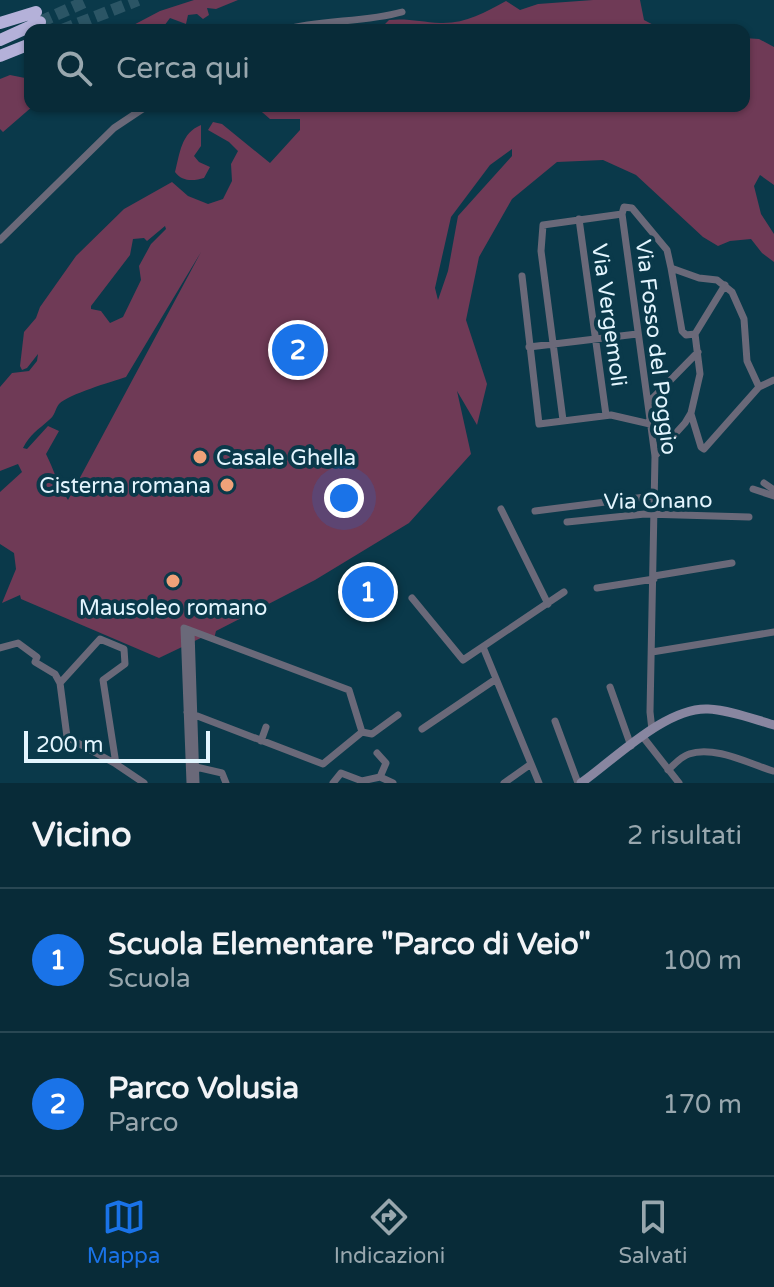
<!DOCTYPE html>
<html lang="it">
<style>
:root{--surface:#082b38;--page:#113340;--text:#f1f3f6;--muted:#98a7ae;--line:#294753;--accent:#1a73e8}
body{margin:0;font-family:"Varela Round",sans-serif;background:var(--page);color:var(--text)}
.scale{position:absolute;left:24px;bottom:20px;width:186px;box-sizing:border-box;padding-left:8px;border:4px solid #e3f5fe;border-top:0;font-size:22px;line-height:28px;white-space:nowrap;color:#e3f5fe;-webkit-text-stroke:6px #0a394a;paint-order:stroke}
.you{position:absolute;left:344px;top:498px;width:28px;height:28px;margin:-20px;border:6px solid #fff;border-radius:50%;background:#1a73e8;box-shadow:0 0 0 12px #1a73e833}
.badge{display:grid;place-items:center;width:52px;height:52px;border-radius:50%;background:var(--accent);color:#fff;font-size:26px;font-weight:700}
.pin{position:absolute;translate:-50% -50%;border:4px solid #fff;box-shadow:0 2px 8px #0006}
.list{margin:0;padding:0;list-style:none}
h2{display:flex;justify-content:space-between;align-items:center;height:104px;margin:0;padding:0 32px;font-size:34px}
h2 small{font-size:26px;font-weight:400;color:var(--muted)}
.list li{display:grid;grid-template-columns:52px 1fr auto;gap:24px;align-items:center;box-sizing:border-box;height:144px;padding:0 32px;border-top:2px solid var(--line)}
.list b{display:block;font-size:30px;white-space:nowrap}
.list p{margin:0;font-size:26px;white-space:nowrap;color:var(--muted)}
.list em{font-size:26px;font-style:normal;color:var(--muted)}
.icon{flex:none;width:44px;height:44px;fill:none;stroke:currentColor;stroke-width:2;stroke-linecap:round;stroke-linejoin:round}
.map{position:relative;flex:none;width:774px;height:783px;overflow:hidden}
.search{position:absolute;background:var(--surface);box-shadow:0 2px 6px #0004;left:24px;right:24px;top:24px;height:88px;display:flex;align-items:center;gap:20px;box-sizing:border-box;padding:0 28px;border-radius:16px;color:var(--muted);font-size:30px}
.sheet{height:392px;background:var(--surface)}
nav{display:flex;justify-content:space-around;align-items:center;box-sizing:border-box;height:112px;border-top:2px solid var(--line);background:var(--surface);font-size:22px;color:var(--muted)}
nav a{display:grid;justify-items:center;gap:4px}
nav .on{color:var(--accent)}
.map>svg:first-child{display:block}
.green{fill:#6f3a56;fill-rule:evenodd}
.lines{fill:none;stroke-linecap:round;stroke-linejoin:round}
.highway-tunnel{stroke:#2b5565;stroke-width:12;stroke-dasharray:12 6;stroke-linecap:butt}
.street{stroke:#6a6979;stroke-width:7}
.secondary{stroke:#8886a0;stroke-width:9}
.highway{stroke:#b4b1d9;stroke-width:12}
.poi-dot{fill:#f0a279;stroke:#0a394a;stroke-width:3}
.labels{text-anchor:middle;stroke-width:8;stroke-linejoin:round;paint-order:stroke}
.street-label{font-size:22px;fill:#e3f5fe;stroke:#0a394a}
.poi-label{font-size:22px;fill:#e3f5fe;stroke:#0a394a;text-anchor:start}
</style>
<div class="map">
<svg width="774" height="783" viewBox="0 0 774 783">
<rect width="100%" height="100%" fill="#0a394a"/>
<path class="green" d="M194,0H238L216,9L207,8L209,15L203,19L197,14L188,15L186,24L170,18L161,30H124L160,11Z
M593,0H640L644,20L663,30H379L389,20C407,18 422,22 440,23C465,24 484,13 506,1L520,10L538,4Z
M744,38L759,39L774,47V185L760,175L754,186L761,214L774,234V262L762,253L751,239L730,241L718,246L703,237L636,175L603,160L557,162L512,199L479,257L466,320L487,384L477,425L457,391L471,454L409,523L315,580L216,631L214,639L205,636L159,658L21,599L20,595L2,603L16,569L14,553L0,544V492L22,472L18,464L0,471V387L12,373L29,371L37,361L38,354L27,368L22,370L20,366L24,332L36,318L40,307L76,256L124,209L172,182L188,196L208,204L223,199L232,181L231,164L238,151L229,142L208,130L213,122L222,124L270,163L300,130V119H270L255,106H309L317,111L318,106H744ZM512,149V156L458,216L448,271L438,300L435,288L451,217L490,165ZM165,226L166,229L151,244L139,266L141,280L123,317L110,323L101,311L91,309V306L130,255L133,239L144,238L147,241ZM201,252L68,500C58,485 54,470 46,454L59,431L48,426L27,449L23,448C30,434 38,430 49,420C55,416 55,409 59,404C69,394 111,382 126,377Z
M10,75L25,78L30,75V106H33L3,132L0,129V79Z
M201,125V146L194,156L199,162L210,167L204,178C194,181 182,182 175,172C180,153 181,133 201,125Z"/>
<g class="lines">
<path class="highway-tunnel" d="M40,22L89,0
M62,30L138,0"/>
<path class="street" d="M283,30C323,19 363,23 402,12
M579,219L606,415
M0,240L114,128L147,106
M522,276L539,424L611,415L650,424
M695,334L725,285
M529,347L637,334
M648,403L698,352
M691,414L701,447L704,449L759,387L774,380
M563,420L541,251L543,225L622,214
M655,456L685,423L691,413L700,374L695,334L686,335L682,331L671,268
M764,483L774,490
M753,489L774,496
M501,509L548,604
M535,511L653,496
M567,522L645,514L749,517
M654,576L732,563
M597,588L654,579
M412,598L463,660L564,592
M191,631L196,783
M483,647L539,783
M0,648L18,643L37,657L35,662L55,674L60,683
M652,652L774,632
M610,687L631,746
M187,712L323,764L362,732L349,690L184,628L190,783
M555,721L578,783
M422,729L496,679
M652,730L650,712L655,456L622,214L624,207L632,208L667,250L671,268L699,278L717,280L732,292L744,319L747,361L759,387
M362,732L372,734L398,715
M643,737L679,783
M261,741L266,727
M116,764L103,680L125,664L124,649L100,639L60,683L67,737L116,764L144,783
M196,767L222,773L226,783
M668,770C675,764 680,757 689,754C714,745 750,764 773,771
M380,777L393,783
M333,783L341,773L362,781L380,777L386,763L377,753
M504,783L531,764"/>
<path class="secondary" d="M581,783C615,759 666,707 708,709C730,710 753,719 774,725"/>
<path class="highway" d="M0,23L36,12
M0,40L40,22
M0,56L30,44"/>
</g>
<g class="poi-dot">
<circle cx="200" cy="457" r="8"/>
<circle cx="227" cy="485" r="8"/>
<circle cx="173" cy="581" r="8"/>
</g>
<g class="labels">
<g class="street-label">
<text transform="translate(610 315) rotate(82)" y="8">Via Vergemoli</text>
<text transform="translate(657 347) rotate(83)" y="8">Via Fosso del Poggio</text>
<text transform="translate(658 500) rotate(-1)" y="8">Via Onano</text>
</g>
<g class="poi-label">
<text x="216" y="465">Casale Ghella</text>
<text x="211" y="493" text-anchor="end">Cisterna romana</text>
<text x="173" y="615" text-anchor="middle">Mausoleo romano</text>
</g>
</g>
</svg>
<div class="scale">200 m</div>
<div class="you"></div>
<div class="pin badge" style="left:368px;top:592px">1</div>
<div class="pin badge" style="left:298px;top:350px">2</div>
<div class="search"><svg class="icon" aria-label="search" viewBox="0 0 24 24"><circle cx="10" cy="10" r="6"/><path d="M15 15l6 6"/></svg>Cerca qui</div>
</div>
<section class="sheet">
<h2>Vicino<small>2 risultati</small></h2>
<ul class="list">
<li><span class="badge">1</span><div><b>Scuola Elementare &quot;Parco di Veio&quot;</b><p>Scuola</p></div><em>100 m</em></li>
<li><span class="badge">2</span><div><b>Parco Volusia</b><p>Parco</p></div><em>170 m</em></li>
</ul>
</section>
<nav>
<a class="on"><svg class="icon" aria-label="map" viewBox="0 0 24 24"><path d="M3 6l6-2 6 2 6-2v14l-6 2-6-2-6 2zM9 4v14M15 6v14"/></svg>Mappa</a>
<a><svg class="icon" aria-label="directions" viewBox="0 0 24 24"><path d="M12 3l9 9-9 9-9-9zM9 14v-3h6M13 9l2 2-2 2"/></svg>Indicazioni</a>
<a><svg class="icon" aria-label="saved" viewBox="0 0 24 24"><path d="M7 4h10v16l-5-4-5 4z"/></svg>Salvati</a>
</nav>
